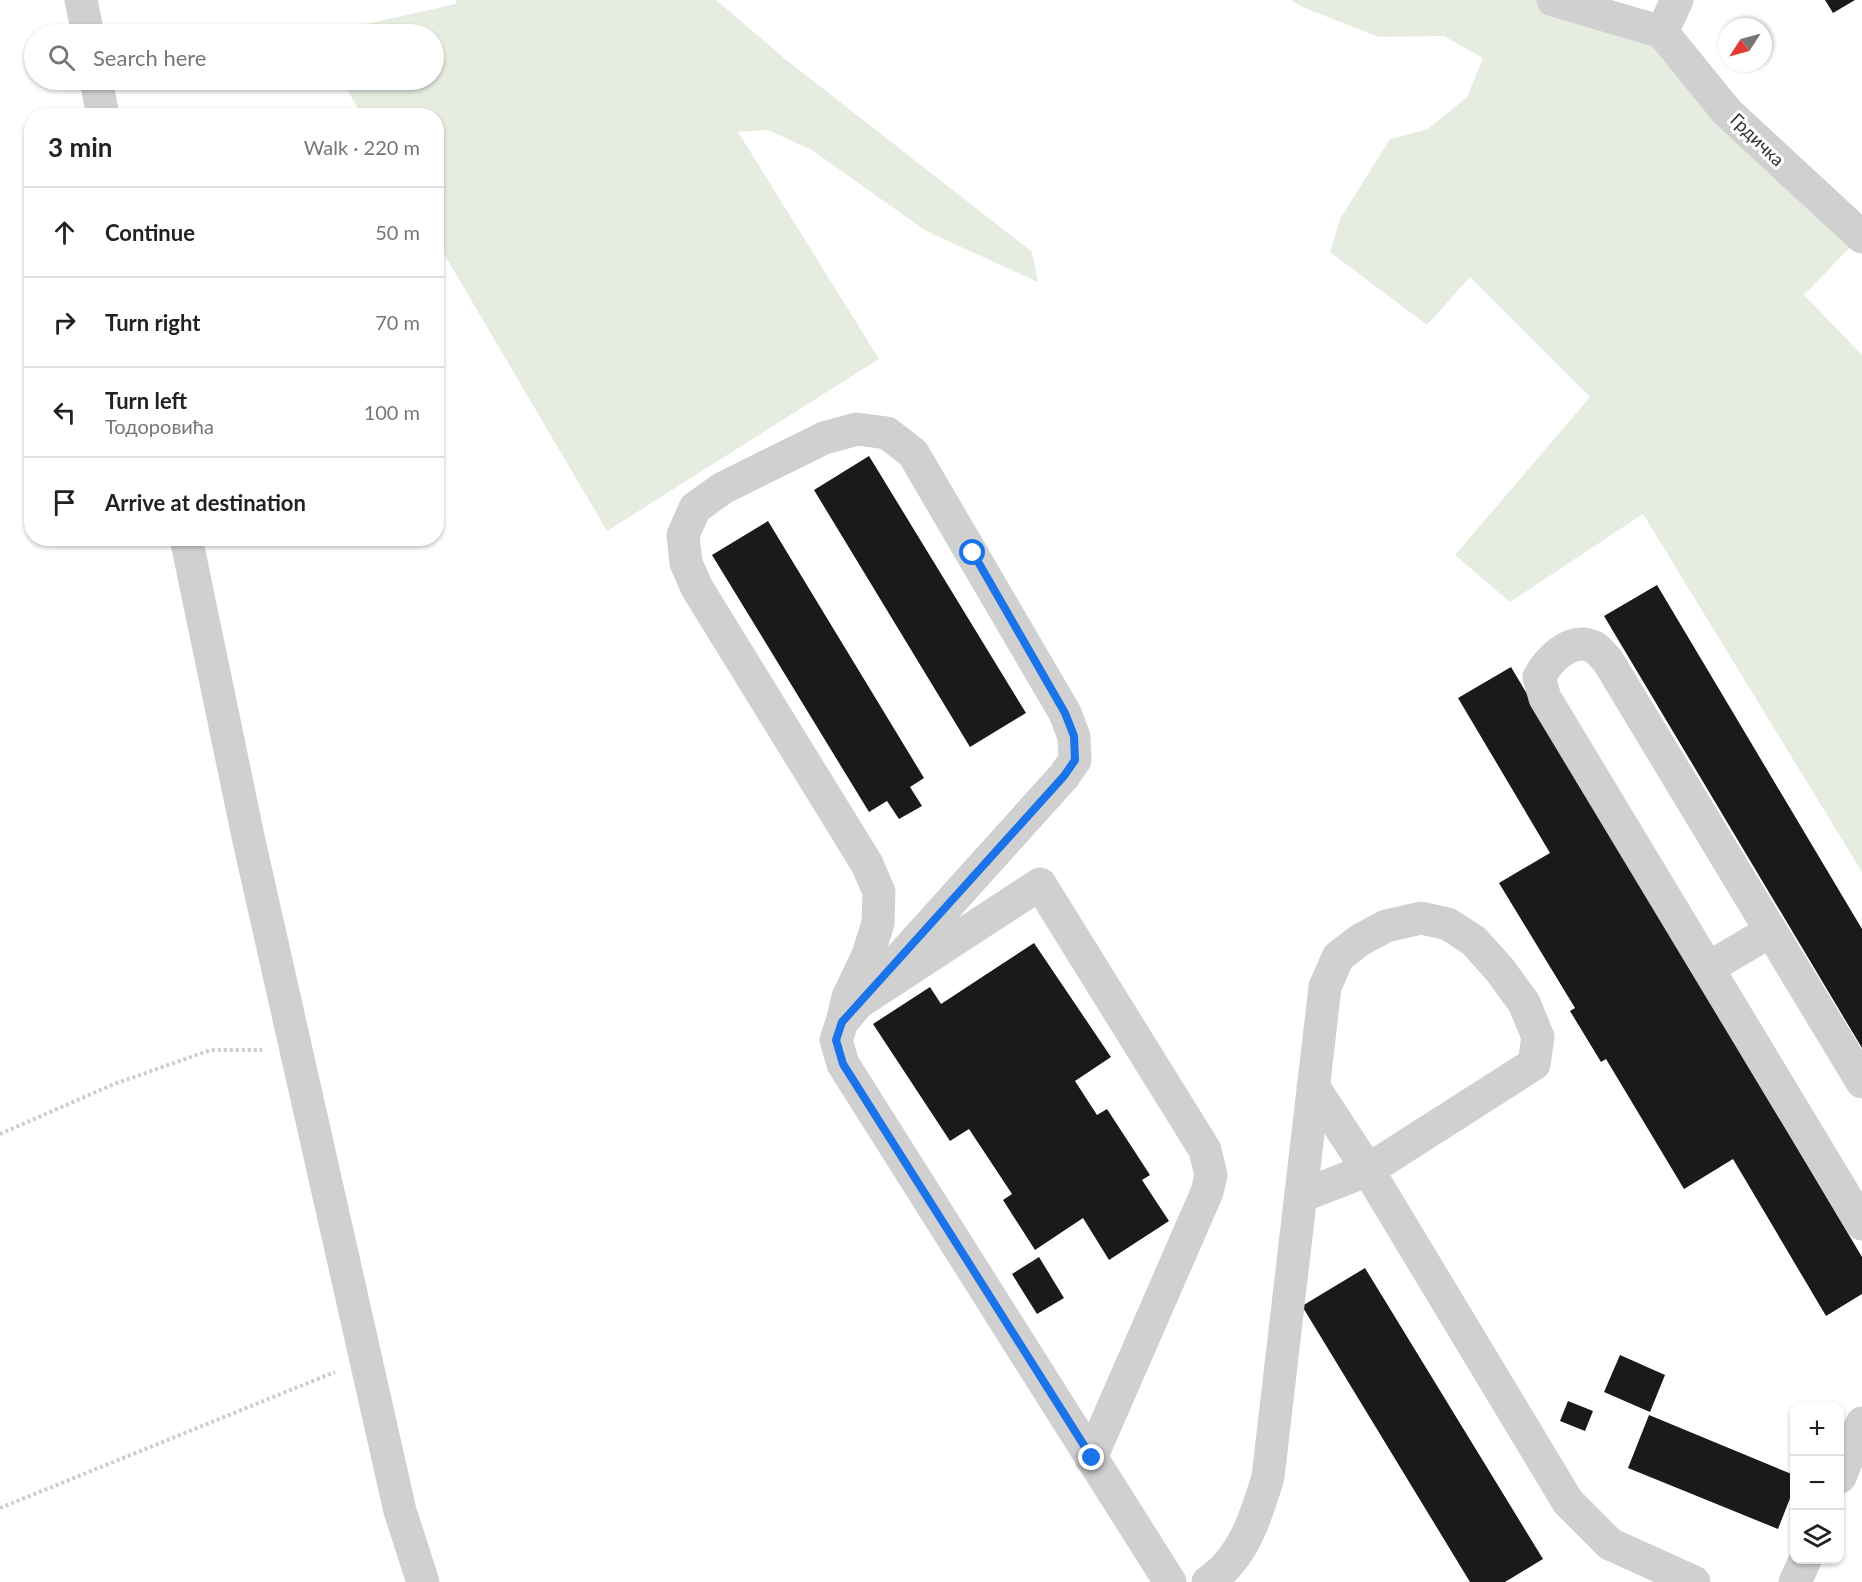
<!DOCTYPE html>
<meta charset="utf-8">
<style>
:root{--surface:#fff;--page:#f6f6f6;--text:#222;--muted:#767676;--line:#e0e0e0}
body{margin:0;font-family:Lato,sans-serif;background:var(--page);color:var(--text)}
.controls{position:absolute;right:18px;bottom:18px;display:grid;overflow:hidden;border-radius:12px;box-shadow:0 2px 4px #0004}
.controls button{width:54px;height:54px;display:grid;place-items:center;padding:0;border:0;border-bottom:2px solid var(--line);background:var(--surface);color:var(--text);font:30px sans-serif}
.compass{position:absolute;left:1718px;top:18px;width:54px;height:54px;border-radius:50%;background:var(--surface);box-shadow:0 2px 4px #0004;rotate:234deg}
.stop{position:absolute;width:18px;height:18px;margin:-14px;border:4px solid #1a73e8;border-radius:50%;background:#fff}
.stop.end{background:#1a73e8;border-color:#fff;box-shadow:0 2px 6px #0008}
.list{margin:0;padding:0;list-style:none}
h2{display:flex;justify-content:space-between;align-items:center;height:78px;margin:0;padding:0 24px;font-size:26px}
h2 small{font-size:20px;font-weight:400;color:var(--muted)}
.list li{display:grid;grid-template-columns:39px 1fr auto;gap:18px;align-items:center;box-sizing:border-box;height:90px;padding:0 24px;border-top:2px solid var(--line)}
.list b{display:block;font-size:22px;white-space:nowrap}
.list p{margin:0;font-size:20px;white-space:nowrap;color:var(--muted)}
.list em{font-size:20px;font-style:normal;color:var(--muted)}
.icon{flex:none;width:33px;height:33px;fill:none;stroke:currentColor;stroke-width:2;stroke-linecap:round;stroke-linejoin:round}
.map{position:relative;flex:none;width:1862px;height:1582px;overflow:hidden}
.search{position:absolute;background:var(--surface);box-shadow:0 2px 4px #0004;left:24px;top:24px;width:420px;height:66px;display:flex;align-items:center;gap:15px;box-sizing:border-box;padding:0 21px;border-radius:33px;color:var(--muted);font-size:22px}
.panel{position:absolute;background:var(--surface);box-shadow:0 2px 4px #0004;left:24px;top:108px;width:420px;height:438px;border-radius:24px}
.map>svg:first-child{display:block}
.green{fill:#e6ecdf}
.building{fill:#1a1a1a}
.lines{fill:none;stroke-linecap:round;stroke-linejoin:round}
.path{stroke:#cdcdcd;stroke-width:4;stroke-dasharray:3 3;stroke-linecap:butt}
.minor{stroke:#d0d0d0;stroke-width:33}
.route{stroke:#1a73e8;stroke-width:8}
.labels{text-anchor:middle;stroke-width:6;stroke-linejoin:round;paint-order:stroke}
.street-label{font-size:18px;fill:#333;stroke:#fff}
</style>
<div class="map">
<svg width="1862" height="1582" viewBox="0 0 1862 1582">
<rect width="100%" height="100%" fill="#fff"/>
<path class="green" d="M456,0H716L785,59L1032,252L1038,282L926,231L812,150L768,130L738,132L879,359L607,531L437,242L436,116L362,115L341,80H434V34H309V30L371,23L456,4Z
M1291,0H1587L1662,32L1861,236L1804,295L1862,355V872L1643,514L1510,602L1455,555L1590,397L1470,277L1427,325L1330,252L1340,219L1390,139L1428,129L1467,97L1483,58L1444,36L1379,37L1302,7Z"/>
<path class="building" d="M1825,0H1855L1833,13Z
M869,456L1026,713L970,747L814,490Z
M768,521L924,778L910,787L922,806L899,819L887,801L869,812L712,555Z
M1657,585L1862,929V1048L1604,616Z
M1511,667L1862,1257V1294L1826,1316L1733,1159L1684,1189L1606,1059L1601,1062L1570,1011L1575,1008L1499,883L1550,853L1458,698Z
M1034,943L1111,1057L1075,1081L1097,1115L1107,1109L1150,1175L1142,1180L1169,1221L1109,1260L1083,1218L1035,1250L1003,1200L1012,1194L969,1129L950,1141L873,1024L930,987L941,1004Z
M1039,1257L1064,1298L1037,1314L1012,1274Z
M1365,1268L1543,1559L1505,1582H1470L1302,1306Z
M1620,1355L1665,1375L1650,1412L1604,1392Z
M1568,1401L1593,1411L1585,1431L1560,1421Z
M1649,1415L1794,1475V1488L1778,1529L1628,1468Z"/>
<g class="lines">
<path class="path" d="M0,1134L114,1084L211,1050H262
M0,1508L335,1372"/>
<path class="minor" d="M81,0L88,34
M1553,0L1662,32L1677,0
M1662,32L1727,112L1862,237
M96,80L103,116
M186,538L249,841L400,1511L423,1582
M1708,968L1771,931
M843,1018L848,997L868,955L878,923L879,892L867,864L697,588L686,563L683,535L695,508L723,488L824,438L857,429L887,433L913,453L1065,713L1074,737L1075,760L1064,776L890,969
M1862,1082L1608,661C1603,656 1599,650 1594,647C1571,636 1549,659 1539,677L1545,698L1862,1224
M1301,1196L1368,1170L1568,1502L1610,1544L1694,1582
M1091,1458L1207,1192L1211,1175L1205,1150L1040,884L858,1003L842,1022L836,1040L843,1064L1170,1582
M1840,1477L1862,1423
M1208,1582C1244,1558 1256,1516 1268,1477L1325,987L1338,957L1360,940L1386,926L1421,918L1448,924L1474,941L1500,970L1524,1003L1538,1037L1534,1064L1368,1170L1313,1086
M1795,1582L1805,1560"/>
</g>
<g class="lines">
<path class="route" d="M973,553L1065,713L1074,736L1075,760L1064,776L842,1022L836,1040L843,1064L1092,1458"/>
</g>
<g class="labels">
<g class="street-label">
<text transform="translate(1757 140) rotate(44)" y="6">Грдичка</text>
</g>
</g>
</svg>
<div class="controls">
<button>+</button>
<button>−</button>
<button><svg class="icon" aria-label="layers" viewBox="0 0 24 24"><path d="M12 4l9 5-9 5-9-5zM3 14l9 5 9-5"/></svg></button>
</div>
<svg class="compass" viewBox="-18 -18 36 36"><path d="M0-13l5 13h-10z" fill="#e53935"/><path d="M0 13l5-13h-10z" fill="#767676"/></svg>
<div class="stop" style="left:973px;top:553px"></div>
<div class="stop end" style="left:1092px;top:1458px"></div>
<div class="search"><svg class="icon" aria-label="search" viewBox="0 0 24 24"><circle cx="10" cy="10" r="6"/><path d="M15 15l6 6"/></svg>Search here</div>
<section class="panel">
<h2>3 min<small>Walk · 220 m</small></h2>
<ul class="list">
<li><svg class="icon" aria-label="ahead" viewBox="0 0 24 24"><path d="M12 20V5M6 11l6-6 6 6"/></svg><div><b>Continue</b></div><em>50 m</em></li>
<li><svg class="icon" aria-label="right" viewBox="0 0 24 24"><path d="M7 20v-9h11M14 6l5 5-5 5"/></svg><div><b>Turn right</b></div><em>70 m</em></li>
<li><svg class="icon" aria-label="left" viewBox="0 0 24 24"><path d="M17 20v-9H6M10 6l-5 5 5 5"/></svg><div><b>Turn left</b><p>Тодоровића</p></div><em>100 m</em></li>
<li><svg class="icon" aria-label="arrive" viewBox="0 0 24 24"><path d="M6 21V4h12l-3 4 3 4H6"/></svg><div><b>Arrive at destination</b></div></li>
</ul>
</section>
</div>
